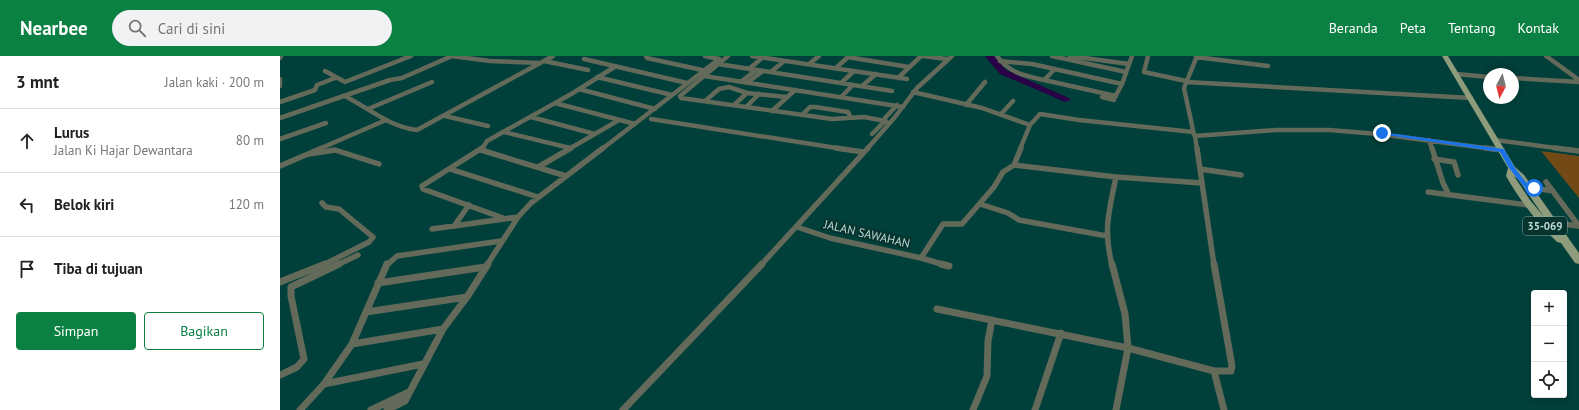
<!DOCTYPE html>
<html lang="id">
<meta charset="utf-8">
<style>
:root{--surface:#fff;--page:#f2f2f2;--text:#222;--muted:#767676;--line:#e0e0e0;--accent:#0b8043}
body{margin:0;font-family:"PT Sans",sans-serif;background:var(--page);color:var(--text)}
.controls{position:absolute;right:12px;bottom:12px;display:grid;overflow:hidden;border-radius:4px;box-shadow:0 2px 6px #0003}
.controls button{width:36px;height:36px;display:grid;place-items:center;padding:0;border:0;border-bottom:1px solid var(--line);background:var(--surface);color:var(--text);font:20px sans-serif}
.compass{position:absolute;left:1203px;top:12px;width:36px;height:36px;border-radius:50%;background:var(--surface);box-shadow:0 2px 6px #0003;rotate:187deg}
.stop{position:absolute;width:12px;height:12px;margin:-9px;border:3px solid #1a73e8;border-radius:50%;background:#fff}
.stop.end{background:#1a73e8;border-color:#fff;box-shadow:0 1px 4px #0008}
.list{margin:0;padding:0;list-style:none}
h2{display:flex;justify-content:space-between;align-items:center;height:52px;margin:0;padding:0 16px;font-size:17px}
h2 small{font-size:13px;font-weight:400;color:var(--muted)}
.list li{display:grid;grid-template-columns:26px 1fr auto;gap:12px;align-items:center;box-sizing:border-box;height:64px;padding:0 16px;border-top:1px solid var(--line)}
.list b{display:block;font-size:15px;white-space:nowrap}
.list p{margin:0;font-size:13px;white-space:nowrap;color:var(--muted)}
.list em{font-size:13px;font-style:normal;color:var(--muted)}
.actions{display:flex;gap:8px;padding:12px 16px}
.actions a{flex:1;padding:9px 0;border:1px solid var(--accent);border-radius:4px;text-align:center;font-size:14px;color:var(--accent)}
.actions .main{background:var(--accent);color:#fff}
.icon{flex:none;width:22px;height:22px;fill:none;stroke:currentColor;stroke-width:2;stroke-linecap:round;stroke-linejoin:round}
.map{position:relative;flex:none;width:1299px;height:354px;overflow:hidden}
header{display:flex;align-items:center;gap:24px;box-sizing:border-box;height:56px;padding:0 20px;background:var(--accent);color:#fff}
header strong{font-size:19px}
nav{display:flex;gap:22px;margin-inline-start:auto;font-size:14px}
.search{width:280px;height:36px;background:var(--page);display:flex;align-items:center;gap:10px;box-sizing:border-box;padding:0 14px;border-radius:22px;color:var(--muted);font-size:15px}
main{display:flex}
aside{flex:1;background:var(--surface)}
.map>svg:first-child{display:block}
.green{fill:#734916}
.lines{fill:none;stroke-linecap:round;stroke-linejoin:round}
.river{fill:#2a0046;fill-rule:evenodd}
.minor-far2{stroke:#636a5a;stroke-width:4.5}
.minor-far1{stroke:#636a5a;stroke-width:5.5}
.minor{stroke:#636a5a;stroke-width:7}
.primary{fill:#8f9c7b;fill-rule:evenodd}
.route{fill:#1a73e8}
.labels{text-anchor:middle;stroke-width:4;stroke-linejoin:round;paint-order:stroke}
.shield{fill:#07332f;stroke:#87a7a3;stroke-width:1}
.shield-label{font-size:11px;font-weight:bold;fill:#bed9d5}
.street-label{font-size:12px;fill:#bed9d5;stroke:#07332f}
</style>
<header>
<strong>Nearbee</strong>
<div class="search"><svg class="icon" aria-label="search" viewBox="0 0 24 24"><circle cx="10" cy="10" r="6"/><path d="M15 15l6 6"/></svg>Cari di sini</div>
<nav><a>Beranda</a><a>Peta</a><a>Tentang</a><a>Kontak</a></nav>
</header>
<main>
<aside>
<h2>3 mnt<small>Jalan kaki · 200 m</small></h2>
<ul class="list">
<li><svg class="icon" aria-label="ahead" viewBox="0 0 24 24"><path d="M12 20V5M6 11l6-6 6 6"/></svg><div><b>Lurus</b><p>Jalan Ki Hajar Dewantara</p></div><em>80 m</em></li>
<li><svg class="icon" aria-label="left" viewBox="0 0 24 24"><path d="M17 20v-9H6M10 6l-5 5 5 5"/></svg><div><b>Belok kiri</b></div><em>120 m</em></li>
<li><svg class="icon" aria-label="arrive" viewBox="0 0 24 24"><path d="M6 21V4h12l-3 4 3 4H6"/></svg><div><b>Tiba di tujuan</b></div></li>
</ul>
<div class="actions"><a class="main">Simpan</a><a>Bagikan</a></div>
</aside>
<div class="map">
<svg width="1299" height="354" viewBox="0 0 1299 354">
<rect width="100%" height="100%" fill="#003f3a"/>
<path class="green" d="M1261,95L1299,100V142Z"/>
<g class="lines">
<path class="river" d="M705,0H714L726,14L791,43L786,46L783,45L720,18Z"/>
<path class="minor-far2" d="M171,0L210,5L260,7
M366,0L367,2L422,14
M425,0L439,3
M448,0L424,20L623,51
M472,0L627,23
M643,0L667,3
M717,0C729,17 745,20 764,24
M772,0L846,16
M790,0L849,8
M868,0L864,16L906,25
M1266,0L1299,24
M567,1L629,11
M916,1L988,10
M0,2L1,0
M304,3L407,27
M264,5L308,14
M720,5L752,8L842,28
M438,8L612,35
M529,8L539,0
M556,12L569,0
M469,13L482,2
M775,13L764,24L836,40
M45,15L65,26L131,0
M491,16L504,5
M1176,18L1209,21
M424,20L400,40L401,42L552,63L584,61L605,65L592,78
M317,21L392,39
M618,22L641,0
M1233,22L1299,26
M0,23V30
M462,25L476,14
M468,26L483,15
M906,26L1191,42
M561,27L574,15
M582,30L596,18
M299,33L375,53
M633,36L702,52L750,69
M65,40C88,52 110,71 137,74L273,0
M561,41L573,29
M822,41L834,44
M834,43L842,28L852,0
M425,45L439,33L449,31L467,37L506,41
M0,46L35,34L37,29L55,22
M275,47L355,68
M454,49L467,37
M686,49L705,26
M466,51L479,38
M88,53L152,26
M492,55L515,34
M721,58L733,45
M522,59L530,51H535L568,56L571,62
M165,60L208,70
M251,61L315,78
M0,62L110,24L122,22L172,0
M371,63L563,93
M608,67L605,65V62L617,49
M224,76L290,92
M914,79L904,32L917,0
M0,83L46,67
M1149,84L1152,93
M1215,84L1283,93
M39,93L106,64
M202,93L207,85L293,37L336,10
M289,93L339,64
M322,93L439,3
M587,93L615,61L637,32L672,0
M740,93L750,69L760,58L799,64L913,76
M917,93L915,80L996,74H1049L1098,78L1213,93"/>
<path class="minor-far1" d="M202,92L142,130L143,133L223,162
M556,92L583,96
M1152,92L1163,127L1169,139
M1205,92L1222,94
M1275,92L1299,95
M201,94L286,120
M29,98L55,94L99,108
M1154,103L1174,106L1178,119
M734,109L836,121
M0,110L42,92
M258,111L291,92
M170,113L258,141
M920,113L961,119
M1266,126L1299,170
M922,127L934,209
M1247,131L1273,135
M1148,136L1248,149
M42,147L46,151L59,153L93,181L89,186L43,209
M700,148L728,157L739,164L827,180
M1274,167L1299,170
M174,170L189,149
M517,171L550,182L641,202L663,168H682L714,131L723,116L734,109L741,92
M152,173L238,161
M641,202L665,209
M57,209L78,199
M107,209L117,200L221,185
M207,209L238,161L251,147L323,92
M481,209L588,92
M832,209C823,174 829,155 836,121L922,127L917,92"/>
<path class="minor" d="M661,208L669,210
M832,208L845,258L848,292L934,315L944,354
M0,226L45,208
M98,227L205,211
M657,253L848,292L836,354
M86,256L187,241
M72,288L163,273
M934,315H951L952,310L934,208
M0,319L17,311L24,303L11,240V231L59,208
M44,328L143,308
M20,354L44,328L72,288L107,208
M91,354L129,336
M107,354L125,345L163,273L187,241L208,208
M343,354L482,208
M693,354L707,320L708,285L712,264
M755,354L781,277"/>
<path class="primary" d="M1162,0H1168L1235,111L1244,119L1299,197V208L1295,207L1281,187L1277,186C1257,166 1240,145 1226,120L1228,112ZM1234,120L1238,123L1264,161L1250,144Z"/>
</g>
<path class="route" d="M1102,76L1224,93L1235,112L1249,130L1257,132L1254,134L1245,132L1229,112L1220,96L1100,78Z"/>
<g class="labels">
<rect class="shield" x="1243" y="161" width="44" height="18" rx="3"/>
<g class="shield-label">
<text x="1265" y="174">35-069</text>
</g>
<g class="street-label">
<text transform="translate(587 178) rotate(13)" y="4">JALAN SAWAHAN</text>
</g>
</g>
</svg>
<div class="controls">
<button>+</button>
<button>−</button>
<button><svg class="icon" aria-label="locate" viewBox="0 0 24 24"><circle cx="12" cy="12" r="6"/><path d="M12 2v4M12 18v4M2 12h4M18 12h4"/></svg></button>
</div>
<svg class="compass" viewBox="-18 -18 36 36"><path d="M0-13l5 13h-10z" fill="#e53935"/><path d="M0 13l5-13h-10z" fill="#767676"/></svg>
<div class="stop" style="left:1254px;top:132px"></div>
<div class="stop end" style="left:1102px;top:77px"></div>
</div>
</main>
